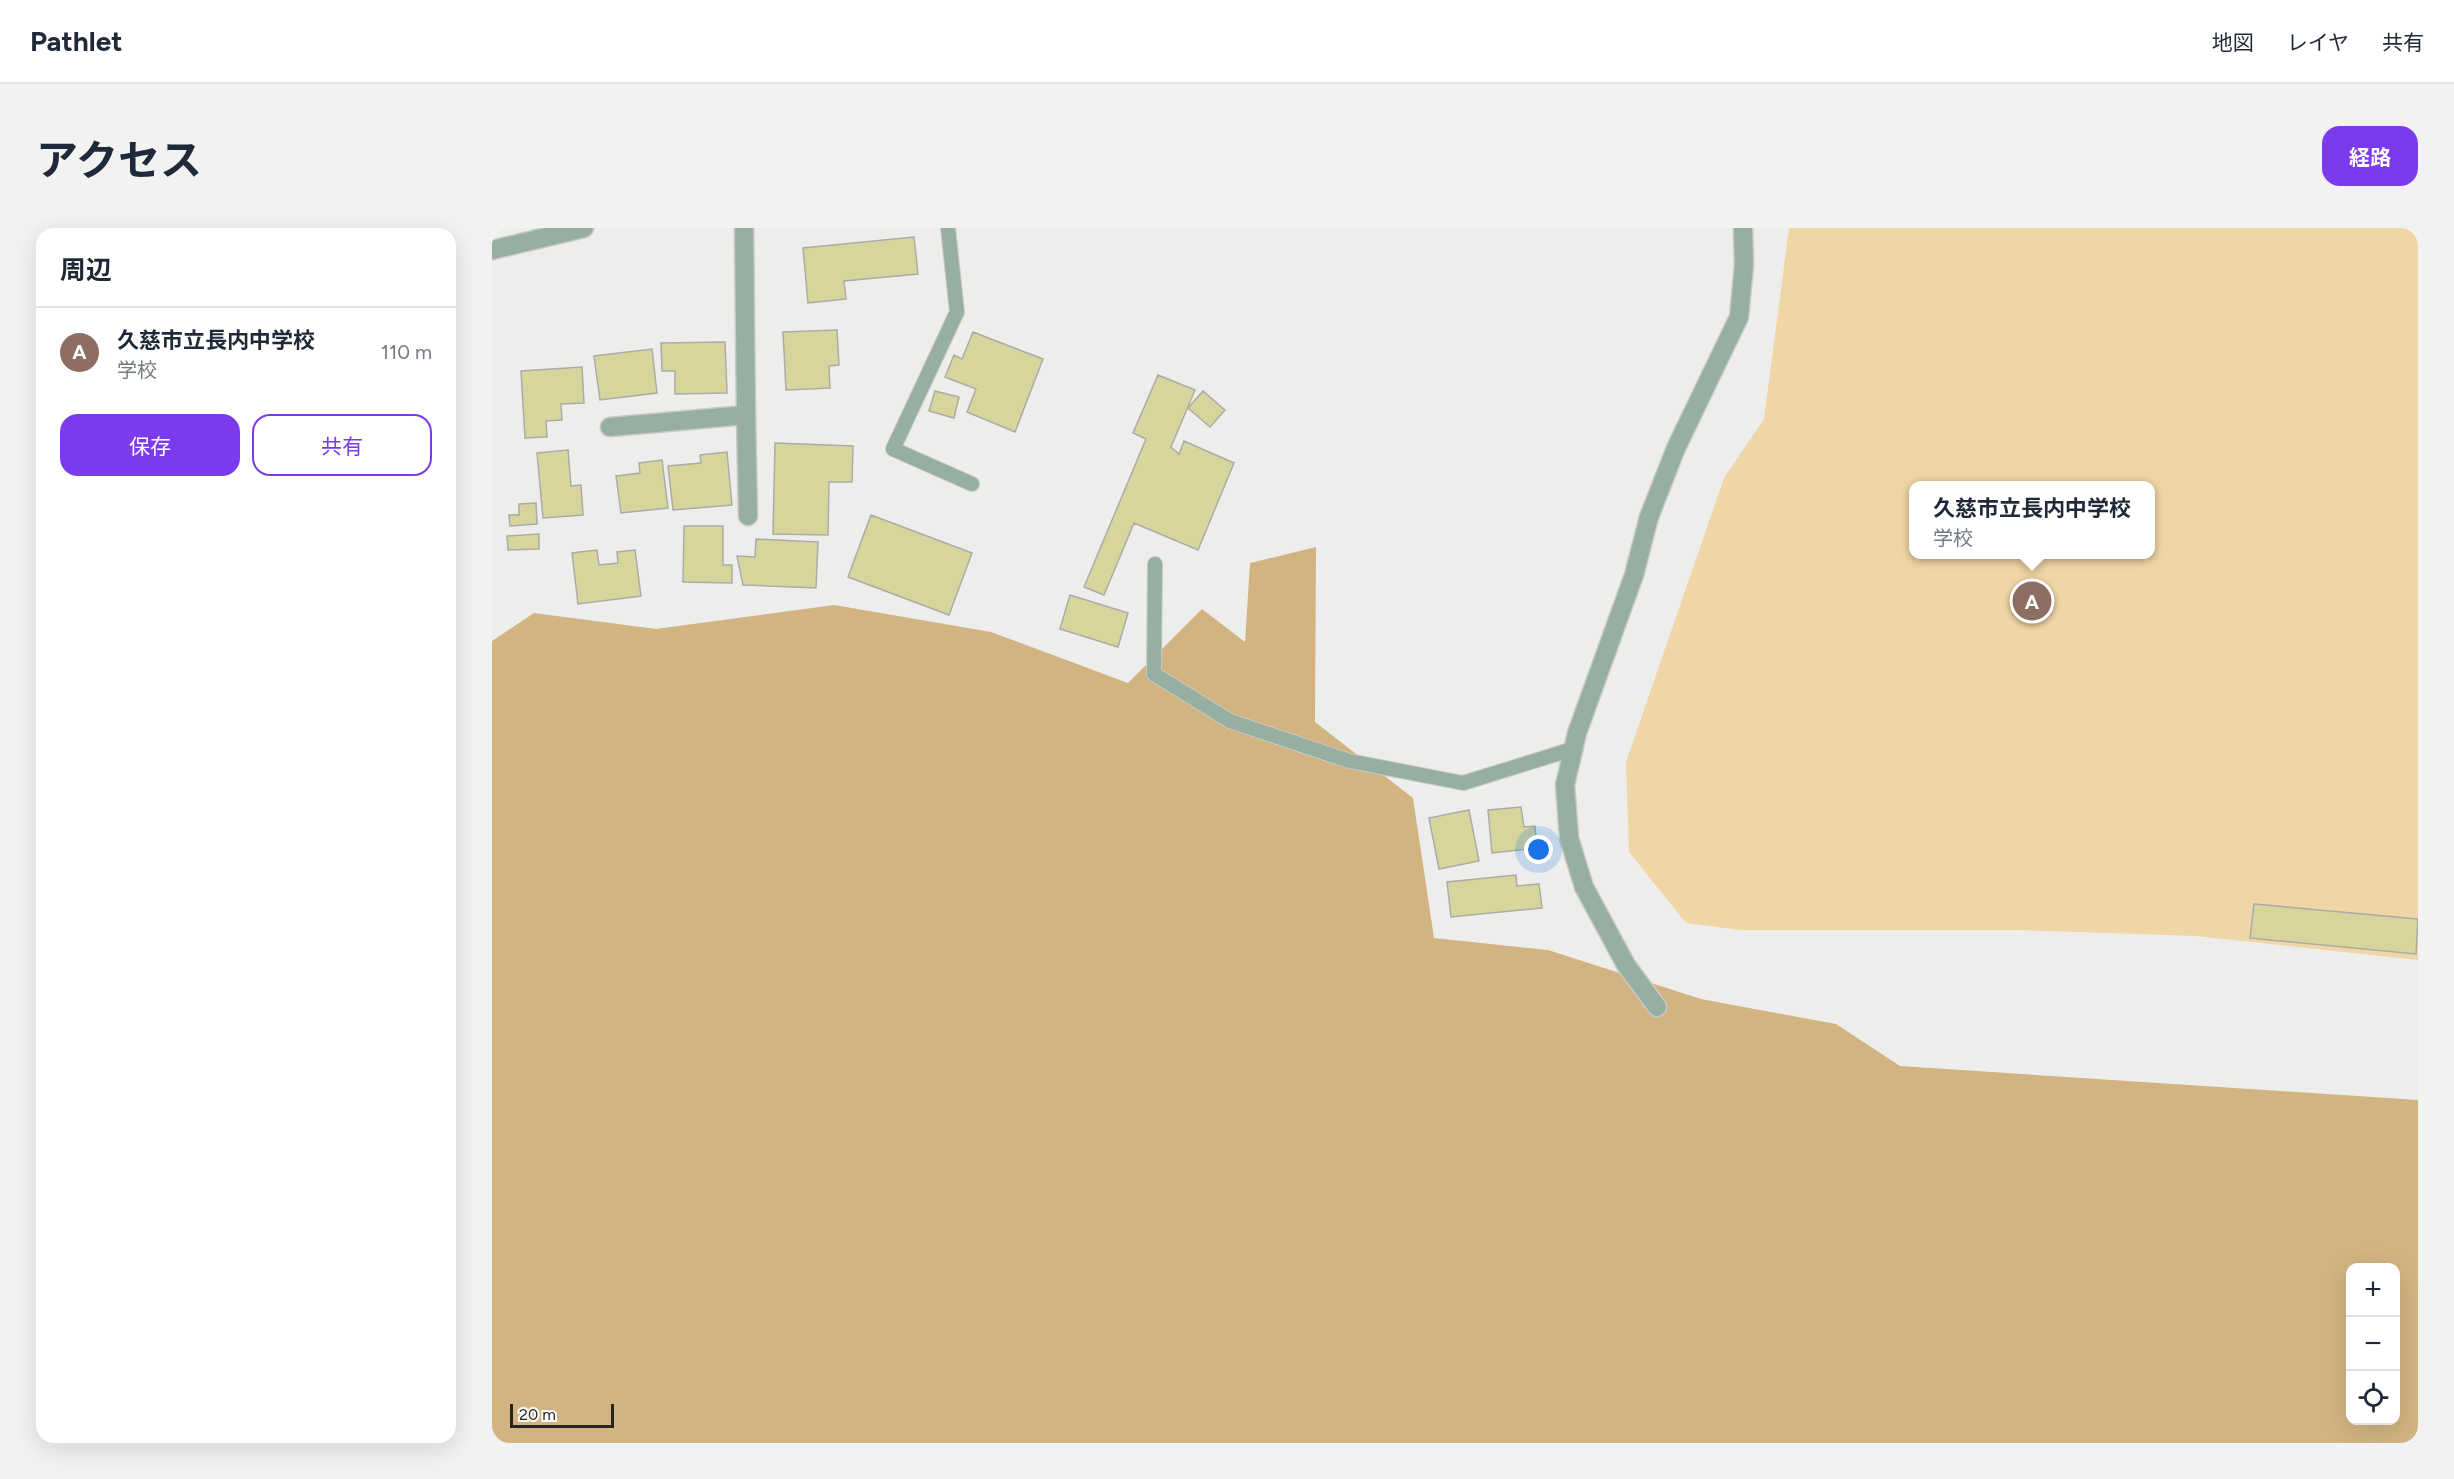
<!DOCTYPE html>
<html lang="ja">
<meta charset="utf-8">
<style>
:root{--surface:#fff;--page:#f2f2f3;--text:#1f2937;--muted:#747a83;--line:#e0e1e3;--accent:#7c3aed}
body{margin:0;font-family:Figtree,"Noto Sans JP",sans-serif;background:var(--page);color:var(--text)}
.controls{position:absolute;right:18px;bottom:18px;display:grid;overflow:hidden;border-radius:12px;box-shadow:0 6px 24px #0002}
.controls button{width:54px;height:54px;display:grid;place-items:center;padding:0;border:0;border-bottom:2px solid var(--line);background:var(--surface);color:var(--text);font:30px sans-serif}
.scale{position:absolute;left:18px;bottom:15px;width:104px;box-sizing:border-box;padding-left:6px;border:3px solid #252524;border-top:0;font-size:16px;line-height:21px;white-space:nowrap;color:#252524;-webkit-text-stroke:4px #fafcf9;paint-order:stroke}
.you{position:absolute;left:1047px;top:622px;width:21px;height:21px;margin:-15px;border:4px solid #fff;border-radius:50%;background:#1a73e8;box-shadow:0 0 0 9px #1a73e833}
.badge{display:grid;place-items:center;width:39px;height:39px;border-radius:50%;background:var(--accent);color:#fff;font-size:20px;font-weight:700}
.pin{position:absolute;translate:-50% -50%;border:3px solid #fff;box-shadow:0 2px 6px #0006}
.popup{position:absolute;left:1417px;top:253px;width:246px;height:78px;box-sizing:border-box;display:grid;place-content:center;border-radius:12px;background:var(--surface);filter:drop-shadow(0 2px 4px #0005);font-size:20px;white-space:nowrap;color:var(--muted)}
.popup b{font-size:22px;color:var(--text)}
.popup::after{content:'';position:absolute;left:50%;top:100%;margin-left:-12px;border:12px solid transparent;border-top-color:var(--surface)}
.list{margin:0;padding:0;list-style:none}
h2{display:flex;justify-content:space-between;align-items:center;height:78px;margin:0;padding:0 24px;font-size:26px}
h2 small{font-size:20px;font-weight:400;color:var(--muted)}
.list li{display:grid;grid-template-columns:39px 1fr auto;gap:18px;align-items:center;box-sizing:border-box;height:90px;padding:0 24px;border-top:2px solid var(--line)}
.list b{display:block;font-size:22px;white-space:nowrap}
.list p{margin:0;font-size:20px;white-space:nowrap;color:var(--muted)}
.list em{font-size:20px;font-style:normal;color:var(--muted)}
.actions{display:flex;gap:12px;padding:18px 24px}
.actions a{flex:1;padding:14px 0;border:2px solid var(--accent);border-radius:18px;text-align:center;font-size:21px;color:var(--accent)}
.actions .main{background:var(--accent);color:#fff}
.icon{flex:none;width:33px;height:33px;fill:none;stroke:currentColor;stroke-width:2;stroke-linecap:round;stroke-linejoin:round}
.map{position:relative;flex:none;width:1926px;height:1215px;overflow:hidden;border-radius:18px}
header{display:flex;align-items:center;gap:36px;box-sizing:border-box;height:84px;padding:0 30px;background:var(--surface);border-bottom:2px solid var(--line)}
header strong{font-size:28px}
nav{display:flex;gap:33px;margin-inline-start:auto;font-size:21px}
.intro{display:flex;align-items:center;justify-content:space-between;box-sizing:border-box;height:144px;padding:0 36px}
h1{margin:0;font-size:42px}
.button{padding:15px 27px;border-radius:18px;background:var(--accent);color:#fff;font-size:21px;font-weight:700}
main{display:flex;gap:36px;padding:0 36px}
aside{flex:1;background:var(--surface);border-radius:18px;box-shadow:0 6px 24px #0002}
.map>svg:first-child{display:block}
.green{fill:#f0d5a6;fill-rule:evenodd}
.forest{fill:#d2b482;fill-rule:evenodd}
.building{fill:#d8d59c;stroke:#ababa8;stroke-width:1.5}
.lines{fill:none;stroke-linecap:round;stroke-linejoin:round}
.service-casing{stroke:#c9cac7;stroke-width:16}
.minor-casing{stroke:#c9cac7;stroke-width:21}
.tertiary-casing{stroke:#c9cac7;stroke-width:21}
.service{stroke:#97afa0;stroke-width:14}
.minor{stroke:#97afa0;stroke-width:18}
.tertiary{stroke:#97afa0;stroke-width:18}
</style>
<header>
<strong>Pathlet</strong>
<nav><a>地図</a><a>レイヤ</a><a>共有</a></nav>
</header>
<div class="intro"><h1>アクセス</h1><a class="button">経路</a></div>
<main>
<aside>
<h2>周辺<small></small></h2>
<ul class="list">
<li><span class="badge" style="background:#8d6e63">A</span><div><b>久慈市立長内中学校</b><p>学校</p></div><em>110 m</em></li>
</ul>
<div class="actions"><a class="main">保存</a><a>共有</a></div>
</aside>
<div class="map">
<svg width="1926" height="1215" viewBox="0 0 1926 1215">
<rect width="100%" height="100%" fill="#edeeeb"/>
<path class="green" d="M1297,0H1926V732L1704,708L1526,702H1248L1194,695L1137,624L1134,534L1232,250L1272,191ZM1422,258H1658V326H1422Z"/>
<path class="forest" d="M824,319L823,494L921,570L942,710L1056,722L1209,771L1344,796L1408,838L1926,872V1215H0V413L42,385L164,401L342,377L499,404L636,455L710,381L753,414L758,335ZM1858,1040H1904V1192H1858Z"/>
<path class="building" d="M422,9L426,46L352,53L354,71L316,75L311,20Z
M345,102L347,137L337,138L338,160L294,162L291,104Z
M481,104L551,131L523,204L475,184L484,161L453,149L462,127L470,131Z
M233,114L235,165L183,166V143H170L169,115Z
M160,121L165,165L108,172L102,128Z
M90,139L92,175L69,176L70,192L54,193L55,209L33,210L29,143Z
M666,147L703,162L679,219L687,226L692,213L742,235L706,322L642,295L612,367L592,359L654,211L641,205Z
M443,163L467,169L462,190L437,183Z
M711,163L733,182L718,199L696,180Z
M283,215L361,218L360,254H337L336,307L281,306Z
M76,222L79,258L89,257L91,287L51,290L45,225Z
M235,224L240,277L181,282L176,238L209,235L208,227Z
M170,232L176,280L129,285L124,248L148,245L147,235Z
M44,275L45,296L18,298L17,287H27V276Z
M379,287L480,325L457,387L356,349Z
M192,298H231V337H240V355L191,354Z
M47,306V321L16,322L15,308Z
M264,311L326,314L324,360L251,357L245,328L263,329Z
M105,322L107,337L126,335L125,324L143,322L149,368L86,376L80,325Z
M578,367L636,385L626,419L568,401Z
M1029,579L1032,599L1043,598L1045,620L1000,625L996,582Z
M977,582L987,633L947,641L937,590Z
M1024,647L1025,658L1047,656L1050,680L959,689L955,654Z
M1762,676L1926,691L1924,726L1758,710Z"/>
<g class="lines">
<defs>
<path id="service" d="M456,0L465,84L401,221L480,256
M663,336L662,446L738,493L857,533L971,555L1081,521"/>
<path id="minor" d="M254,187L256,288
M118,199L254,187L252,0
M1165,779L1134,737L1092,659L1077,610L1073,557L1085,505L1142,347L1157,289L1184,220L1247,89L1252,37L1251,0"/>
<path id="tertiary" d="M0,22L92,0"/>
</defs>
<use href="#service" class="service-casing"/>
<use href="#minor" class="minor-casing"/>
<use href="#tertiary" class="tertiary-casing"/>
<use href="#service" class="service"/>
<use href="#minor" class="minor"/>
<use href="#tertiary" class="tertiary"/>
</g>
</svg>
<div class="controls">
<button>+</button>
<button>−</button>
<button><svg class="icon" aria-label="locate" viewBox="0 0 24 24"><circle cx="12" cy="12" r="6"/><path d="M12 2v4M12 18v4M2 12h4M18 12h4"/></svg></button>
</div>
<div class="scale">20 m</div>
<div class="you"></div>
<div class="pin badge" style="left:1540px;top:373px;background:#8d6e63">A</div>
<div class="popup"><b>久慈市立長内中学校</b>学校</div>
</div>
</main>
